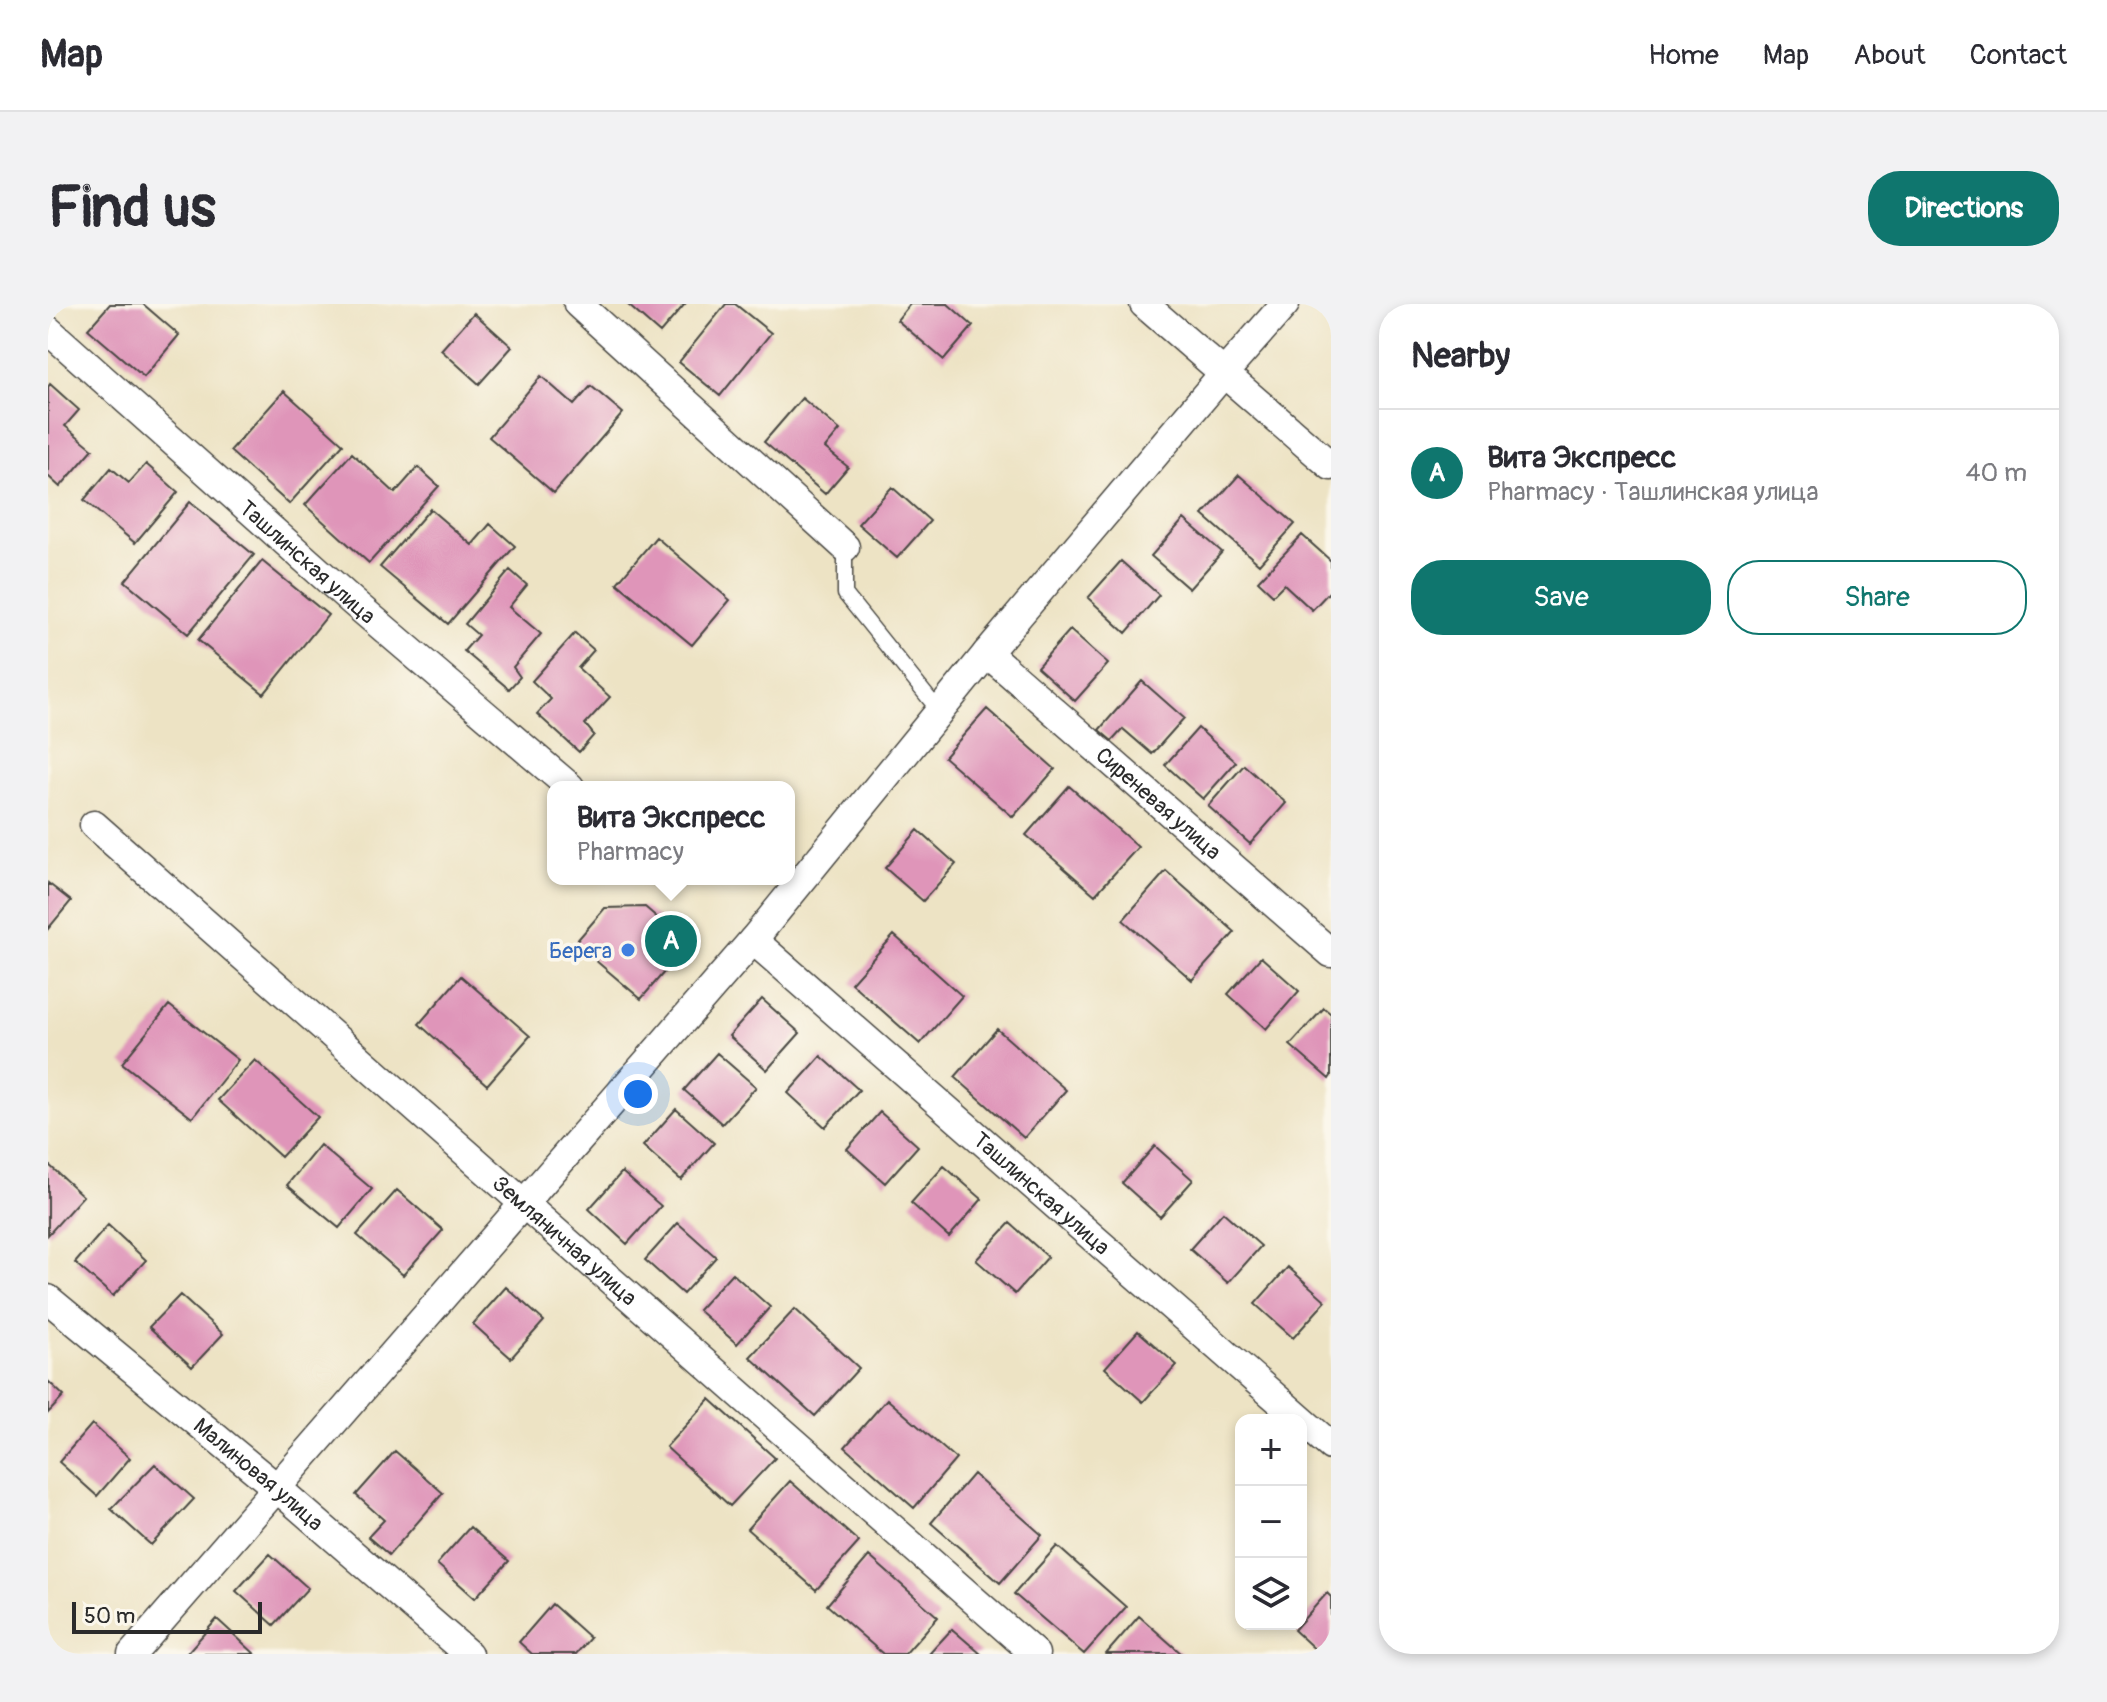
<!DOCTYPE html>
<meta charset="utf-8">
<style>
:root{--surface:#fff;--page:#f2f2f3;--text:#2b2b33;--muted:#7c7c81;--line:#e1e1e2;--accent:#0f766e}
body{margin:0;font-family:Pangolin,sans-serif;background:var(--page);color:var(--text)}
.controls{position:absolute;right:24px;bottom:24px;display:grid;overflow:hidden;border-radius:16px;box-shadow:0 4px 12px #0003}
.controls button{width:72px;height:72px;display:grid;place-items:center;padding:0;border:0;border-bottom:2px solid var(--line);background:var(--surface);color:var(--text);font:40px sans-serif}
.scale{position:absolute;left:24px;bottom:20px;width:190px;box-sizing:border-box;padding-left:8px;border:4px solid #2b2b2b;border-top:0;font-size:22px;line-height:28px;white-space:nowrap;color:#2b2b2b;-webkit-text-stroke:6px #fbf7ec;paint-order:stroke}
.you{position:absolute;left:590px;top:790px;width:28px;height:28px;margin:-20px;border:6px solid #fff;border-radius:50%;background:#1a73e8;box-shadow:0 0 0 12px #1a73e833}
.badge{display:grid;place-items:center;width:52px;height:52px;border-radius:50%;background:var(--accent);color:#fff;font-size:26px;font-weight:700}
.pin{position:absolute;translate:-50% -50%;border:4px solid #fff;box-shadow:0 2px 8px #0006}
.popup{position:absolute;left:499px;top:477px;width:248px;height:104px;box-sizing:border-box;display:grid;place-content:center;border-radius:16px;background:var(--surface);filter:drop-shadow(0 2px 6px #0005);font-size:26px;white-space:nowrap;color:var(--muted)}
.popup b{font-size:30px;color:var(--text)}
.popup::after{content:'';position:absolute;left:50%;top:100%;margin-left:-16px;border:16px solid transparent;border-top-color:var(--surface)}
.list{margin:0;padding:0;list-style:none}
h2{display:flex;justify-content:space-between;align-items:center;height:104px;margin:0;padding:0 32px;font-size:34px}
h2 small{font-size:26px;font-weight:400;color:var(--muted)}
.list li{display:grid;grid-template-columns:52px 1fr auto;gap:24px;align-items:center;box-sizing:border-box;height:128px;padding:0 32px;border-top:2px solid var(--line)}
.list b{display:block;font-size:30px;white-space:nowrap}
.list p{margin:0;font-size:26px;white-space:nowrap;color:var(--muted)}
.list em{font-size:26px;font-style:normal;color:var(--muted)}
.actions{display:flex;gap:16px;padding:24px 32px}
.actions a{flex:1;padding:18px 0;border:2px solid var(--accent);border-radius:32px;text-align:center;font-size:28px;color:var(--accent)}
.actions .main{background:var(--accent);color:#fff}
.icon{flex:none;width:44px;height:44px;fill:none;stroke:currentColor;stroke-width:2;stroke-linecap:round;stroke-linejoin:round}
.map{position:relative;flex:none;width:1283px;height:1350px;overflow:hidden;border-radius:32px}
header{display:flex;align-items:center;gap:48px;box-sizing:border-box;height:112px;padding:0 40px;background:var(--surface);border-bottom:2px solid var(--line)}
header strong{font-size:38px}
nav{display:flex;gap:44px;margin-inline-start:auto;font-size:28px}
.intro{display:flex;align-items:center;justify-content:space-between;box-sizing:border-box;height:192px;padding:0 48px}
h1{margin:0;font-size:56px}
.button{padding:20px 36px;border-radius:32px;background:var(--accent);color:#fff;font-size:28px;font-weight:700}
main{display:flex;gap:48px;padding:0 48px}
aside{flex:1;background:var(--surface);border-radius:32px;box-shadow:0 4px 12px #0003}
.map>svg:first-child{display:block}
.building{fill:#df95b9}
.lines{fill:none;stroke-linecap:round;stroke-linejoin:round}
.service-casing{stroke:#484742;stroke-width:17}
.minor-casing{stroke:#484742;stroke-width:31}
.service{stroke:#fff;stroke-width:14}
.minor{stroke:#fff;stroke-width:28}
.shop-dot{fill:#3f7fe0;stroke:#fbf7ec;stroke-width:3}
.labels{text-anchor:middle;stroke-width:7;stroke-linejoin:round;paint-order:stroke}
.street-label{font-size:22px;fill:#2b2b2b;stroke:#fbf7ec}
.shop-label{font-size:22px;fill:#366cbe;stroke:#fbf7ec;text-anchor:end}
</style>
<header>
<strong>Map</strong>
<nav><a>Home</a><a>Map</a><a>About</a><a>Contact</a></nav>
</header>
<div class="intro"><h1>Find us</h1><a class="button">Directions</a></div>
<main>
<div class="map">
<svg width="1283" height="1350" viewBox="0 0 1283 1350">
<rect width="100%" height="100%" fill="#fbf7ec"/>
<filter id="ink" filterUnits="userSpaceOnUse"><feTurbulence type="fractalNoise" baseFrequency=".0125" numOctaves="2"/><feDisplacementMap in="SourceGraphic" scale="16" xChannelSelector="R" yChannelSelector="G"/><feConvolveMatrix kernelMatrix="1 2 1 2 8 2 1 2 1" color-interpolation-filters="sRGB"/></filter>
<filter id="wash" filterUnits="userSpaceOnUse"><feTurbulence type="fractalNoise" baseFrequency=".006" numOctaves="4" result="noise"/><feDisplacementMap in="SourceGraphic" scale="32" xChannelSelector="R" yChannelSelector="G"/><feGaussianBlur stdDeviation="1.8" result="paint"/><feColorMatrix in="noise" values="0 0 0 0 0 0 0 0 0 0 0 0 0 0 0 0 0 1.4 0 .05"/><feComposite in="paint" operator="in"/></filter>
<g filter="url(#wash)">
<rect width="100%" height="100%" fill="#ede3c4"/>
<g id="blocks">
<path class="building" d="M62,0H95L131,31L96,73L40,25Z
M579,0H637L612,29Z
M678,0H687L723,29L672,92L631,58Z
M862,0H900L925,22L896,56L849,16Z
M426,9L464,43L431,80L393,46Z
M493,72L526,101L543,82L575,109L506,189L441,133Z
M2,80L31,106L17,122L45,145L12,183L0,172V83Z
M236,87L295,140L241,200L182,147Z
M754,94L792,126L777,144L800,163L777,190L716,138Z
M304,149L347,189L370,163L391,182L321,259L257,201Z
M98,160L130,188L87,239L36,196L63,164L81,179Z
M1191,171L1247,220L1211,260L1155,211Z
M844,183L882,217L849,254L810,220Z
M142,198L206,251L140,330L77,277Z
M382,205L424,241L442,220L467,242L400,320L332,263Z
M1136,215L1174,248L1141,285L1103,252Z
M1254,231L1283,257V286L1264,306L1236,280L1225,291L1210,277Z
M608,233L682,296L644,341L569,279Z
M214,257L280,311L216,390L150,336Z
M1073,257L1111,291L1078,329L1040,294Z
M462,266L479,281L461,303L493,330L465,363L472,373L461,385L416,347L430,331L417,320Z
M1022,326L1060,360L1027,397L989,363Z
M527,329L546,346L530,364L562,393L537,420L546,431L531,448L489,410L503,395L484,377Z
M1094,377L1136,414L1104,450L1075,425L1064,437L1051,426Z
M939,405L1007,465L965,513L896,453Z
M1150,424L1188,458L1155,495L1117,461Z
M1196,461L1238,499L1202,540L1160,502Z
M1021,482L1090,543L1047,591L978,531Z
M870,526L908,560L875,597L837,564Z
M1118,567L1187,628L1144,676L1075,616Z
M0,579L23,597L0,625Z
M597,603L640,640L593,695L527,639L557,604Z
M846,631L914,692L872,740L803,679Z
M1213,653L1251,687L1218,725L1180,690Z
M413,672L482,732L439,781L371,720Z
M714,695L752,729L719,766L681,732Z
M121,701L190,756L144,814L74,759Z
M1276,704L1283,710V772L1281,775L1242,741Z
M949,725L1018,786L976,834L907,773Z
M669,749L708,783L674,820L636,786Z
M773,752L811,786L777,823L740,789Z
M207,756L270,813L233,853L170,796Z
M628,805L666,839L633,876L595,842Z
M832,808L870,842L837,879L799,845Z
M272,841L324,885L291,924L239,881Z
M1107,842L1145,876L1112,913L1074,879Z
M0,860L35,892L0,931Z
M896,862L934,895L901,933L863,899Z
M574,868L613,902L579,940L541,905Z
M349,886L395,926L355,971L309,931Z
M1175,908L1213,942L1180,979L1142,945Z
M630,919L668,953L635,990L597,956Z
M962,919L1000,953L967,990L928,956Z
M60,921L98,956L65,992L27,959Z
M1240,963L1278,997L1245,1034L1207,1000Z
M684,969L722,1003L689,1040L650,1006Z
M458,983L496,1017L463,1054L425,1020Z
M132,991L175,1030L144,1063L101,1023Z
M747,1005L811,1064L767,1112L702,1053Z
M1090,1027L1129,1061L1095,1098L1057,1064Z
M0,1077L16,1092L0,1109Z
M662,1095L727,1154L682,1202L618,1143Z
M839,1095L908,1155L866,1204L797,1143Z
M44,1120L82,1154L49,1192L11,1158Z
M347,1147L395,1189L341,1251L320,1233L336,1216L308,1191Z
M107,1160L146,1195L103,1241L63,1205Z
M925,1170L994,1231L952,1279L883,1219Z
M742,1177L811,1238L768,1286L699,1225Z
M422,1223L461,1257L427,1294L389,1260Z
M1009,1242L1078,1303L1036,1350L966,1290Z
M222,1250L260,1284L226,1321L188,1287Z
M821,1252L890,1313L857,1350H835L779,1301Z
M1279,1289L1283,1293V1350H1272L1246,1326Z
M504,1300L542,1334L528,1350H484L471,1338Z
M1091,1312L1134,1350H1058Z
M169,1315L207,1350H138Z
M904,1325L933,1350H881Z"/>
</g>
</g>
<g filter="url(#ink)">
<use href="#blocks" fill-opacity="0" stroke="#484742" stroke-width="2"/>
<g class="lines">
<defs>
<path id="service" d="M797,243V290L891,407"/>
<g id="minor">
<path d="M530,0L797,243"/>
<path d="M1096,0L1283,162"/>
<path id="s1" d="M0,26L305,298L522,483"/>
<path id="s2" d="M939,349L1283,649"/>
<path id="s3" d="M46,521L987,1350"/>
<path id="s4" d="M705,636L1283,1142"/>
<path id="s5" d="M0,995L229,1184L420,1350"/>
<path d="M84,1350L705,636L939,349L1176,69L1237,0"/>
</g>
</defs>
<use href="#service" class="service-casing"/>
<use href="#minor" class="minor-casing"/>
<use href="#service" class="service"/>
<use href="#minor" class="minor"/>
</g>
</g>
<circle class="shop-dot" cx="580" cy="646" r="8"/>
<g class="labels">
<g class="street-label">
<text dy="8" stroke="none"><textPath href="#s1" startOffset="348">Ташлинская улица</textPath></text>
<text dy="8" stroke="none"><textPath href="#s2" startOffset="228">Сиреневая улица</textPath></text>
<text dy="8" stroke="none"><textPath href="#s4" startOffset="384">Ташлинская улица</textPath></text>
<text dy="8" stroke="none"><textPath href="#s3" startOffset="628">Земляничная улица</textPath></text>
<text dy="8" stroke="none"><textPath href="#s5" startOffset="274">Малиновая улица</textPath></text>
</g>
<g class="shop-label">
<text x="564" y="654">Берега</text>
</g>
</g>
</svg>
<div class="controls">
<button>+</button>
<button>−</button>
<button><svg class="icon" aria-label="layers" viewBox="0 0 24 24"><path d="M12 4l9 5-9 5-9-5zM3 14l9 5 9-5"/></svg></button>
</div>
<div class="scale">50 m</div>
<div class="you"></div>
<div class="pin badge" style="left:623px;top:637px">A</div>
<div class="popup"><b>Вита Экспресс</b>Pharmacy</div>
</div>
<aside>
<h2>Nearby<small></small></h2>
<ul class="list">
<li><span class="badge">A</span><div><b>Вита Экспресс</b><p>Pharmacy · Ташлинская улица</p></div><em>40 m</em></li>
</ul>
<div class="actions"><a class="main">Save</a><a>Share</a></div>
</aside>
</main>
